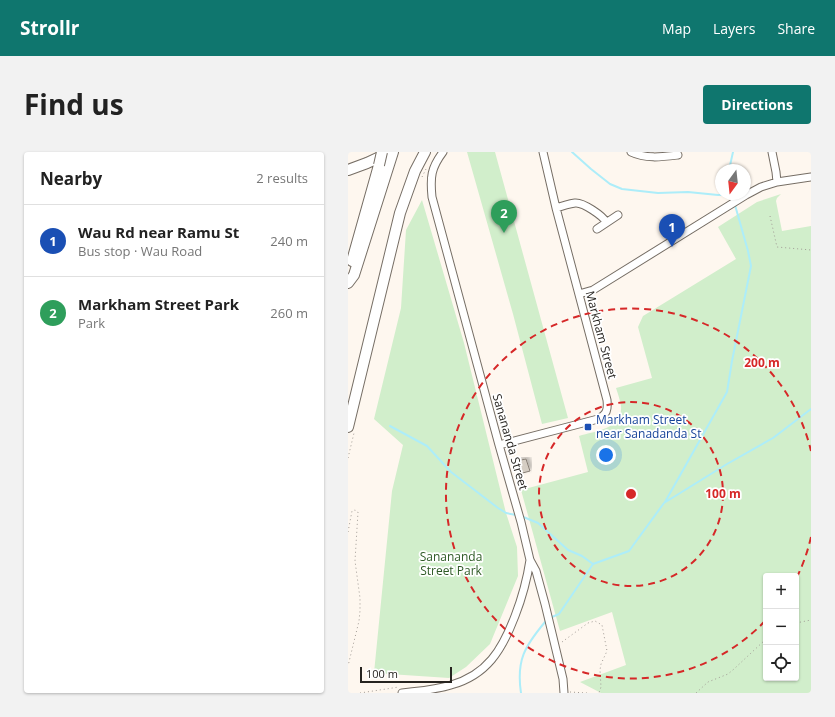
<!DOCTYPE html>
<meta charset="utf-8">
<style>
:root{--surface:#fff;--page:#f2f2f2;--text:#222;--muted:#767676;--line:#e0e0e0;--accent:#0f766e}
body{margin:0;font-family:"Open Sans",sans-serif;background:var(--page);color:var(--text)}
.controls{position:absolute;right:12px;bottom:12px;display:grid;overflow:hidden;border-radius:4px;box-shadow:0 1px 3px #0004}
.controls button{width:36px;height:36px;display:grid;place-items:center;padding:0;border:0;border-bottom:1px solid var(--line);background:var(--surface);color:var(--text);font:20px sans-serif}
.compass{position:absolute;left:367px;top:12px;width:36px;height:36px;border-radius:50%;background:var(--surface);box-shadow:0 1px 3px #0004;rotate:195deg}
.scale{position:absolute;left:12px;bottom:10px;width:92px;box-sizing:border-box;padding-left:4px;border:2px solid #272420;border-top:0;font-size:11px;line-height:14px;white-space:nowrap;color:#272420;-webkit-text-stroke:3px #fff;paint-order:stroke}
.you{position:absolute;left:258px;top:303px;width:14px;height:14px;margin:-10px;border:3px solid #fff;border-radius:50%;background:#1a73e8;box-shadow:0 0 0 6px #1a73e833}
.badge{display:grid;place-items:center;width:26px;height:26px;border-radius:50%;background:var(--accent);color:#fff;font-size:13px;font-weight:700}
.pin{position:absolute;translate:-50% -33px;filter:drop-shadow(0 1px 2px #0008)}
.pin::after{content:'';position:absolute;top:21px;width:14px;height:12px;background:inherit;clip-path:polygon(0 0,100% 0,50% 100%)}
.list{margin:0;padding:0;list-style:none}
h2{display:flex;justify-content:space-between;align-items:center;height:52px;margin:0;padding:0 16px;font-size:17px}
h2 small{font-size:13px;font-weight:400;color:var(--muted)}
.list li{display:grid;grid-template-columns:26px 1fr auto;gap:12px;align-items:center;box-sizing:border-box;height:72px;padding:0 16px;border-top:1px solid var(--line)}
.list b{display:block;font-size:15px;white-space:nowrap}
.list p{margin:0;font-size:13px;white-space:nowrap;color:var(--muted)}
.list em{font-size:13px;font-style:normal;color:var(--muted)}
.icon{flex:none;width:22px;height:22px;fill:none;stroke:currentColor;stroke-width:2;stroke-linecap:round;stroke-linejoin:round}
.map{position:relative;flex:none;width:463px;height:541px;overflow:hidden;border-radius:4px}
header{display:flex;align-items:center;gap:24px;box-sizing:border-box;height:56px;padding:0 20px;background:var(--accent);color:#fff}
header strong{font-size:19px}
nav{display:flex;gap:22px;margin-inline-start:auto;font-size:14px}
.intro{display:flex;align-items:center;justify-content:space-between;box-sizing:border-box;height:96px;padding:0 24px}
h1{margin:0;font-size:28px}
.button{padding:10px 18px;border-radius:4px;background:var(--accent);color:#fff;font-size:14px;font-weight:700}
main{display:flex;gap:24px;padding:0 24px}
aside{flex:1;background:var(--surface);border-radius:4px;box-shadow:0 1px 3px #0004}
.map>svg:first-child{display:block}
.green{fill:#d1eecb;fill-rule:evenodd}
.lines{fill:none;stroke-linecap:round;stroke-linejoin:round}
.stream{stroke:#adedf9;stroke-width:2}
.building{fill:#d5cdc3;stroke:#888077;filter:url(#shadow)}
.minor-casing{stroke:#766e65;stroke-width:9}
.highway-casing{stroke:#766e65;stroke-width:12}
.path{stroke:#a09a94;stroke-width:1;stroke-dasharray:1 3;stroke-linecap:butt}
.minor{stroke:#fff;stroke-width:7}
.highway{stroke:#fff;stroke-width:10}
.highway-bridge-casing{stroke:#766e65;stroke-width:12;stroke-linecap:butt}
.highway-bridge{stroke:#fff;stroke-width:10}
.ring{fill:none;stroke:#d62828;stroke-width:2;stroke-dasharray:7 5}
.transit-dot{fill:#1a4fb4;stroke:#fff;stroke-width:1.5}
.labels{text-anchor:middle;stroke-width:3.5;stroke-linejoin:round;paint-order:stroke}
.street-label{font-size:12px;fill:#272420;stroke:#fff}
.transit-label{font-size:12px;fill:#164399;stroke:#fff;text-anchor:start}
.park-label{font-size:12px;fill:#2e5a25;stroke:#fff}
.centre{fill:#d62828;stroke:#fff;stroke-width:2}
.ring-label{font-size:12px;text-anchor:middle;font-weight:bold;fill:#d62828;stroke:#fff;stroke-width:3.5;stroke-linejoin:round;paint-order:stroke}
</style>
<header>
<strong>Strollr</strong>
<nav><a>Map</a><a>Layers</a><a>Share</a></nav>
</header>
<div class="intro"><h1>Find us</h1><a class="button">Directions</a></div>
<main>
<aside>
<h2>Nearby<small>2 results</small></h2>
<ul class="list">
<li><span class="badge" style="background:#1a4fb4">1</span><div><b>Wau Rd near Ramu St</b><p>Bus stop · Wau Road</p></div><em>240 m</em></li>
<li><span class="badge" style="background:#2e9e5b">2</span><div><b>Markham Street Park</b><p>Park</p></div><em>260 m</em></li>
</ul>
</aside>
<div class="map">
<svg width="463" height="541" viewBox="0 0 463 541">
<defs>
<filter id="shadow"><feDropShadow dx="3" dy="-3" stdDeviation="2" flood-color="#0004"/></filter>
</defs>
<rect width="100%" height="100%" fill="#fef7ef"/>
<path class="green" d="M119,0H147L220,266L194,272L165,162Z
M433,42L429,46L428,49L434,79L463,74V541H253L232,530L278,513L264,460L212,479L173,338L240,320L231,284C248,279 275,277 273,254C272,248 270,242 268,236L304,226L290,175L295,164L388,107L370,75L409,50ZM418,424H448V526H418Z
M74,48L116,191L158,361L169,395L170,424L142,492L118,515L101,526L26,521L44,339L55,293L26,267L53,156L58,78Z"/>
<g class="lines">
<path class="stream" d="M224,0L243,17L262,32L274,37L310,41L340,40L370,43L384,42
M381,18L385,0
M384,42L386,49
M42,274L79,294L103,320L150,356L158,361L168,363
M317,350L379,240L384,209L403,114L400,99L387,53
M173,364L190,371L220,398L234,404L245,412
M204,465L211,462L245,412L281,399L316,351L379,312L425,286L463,257
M173,541C168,508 177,494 197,470"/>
</g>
<path class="building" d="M178,307L182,319L171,322L168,309Z"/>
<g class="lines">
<defs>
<path id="minor" d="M95,0C83,16 82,25 84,45L151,293L173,370L182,408L188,419L197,452L215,527L216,541
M283,0C298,7 313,5 330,3
M424,0L428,20L429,30
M208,56C214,54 221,52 227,51C235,50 255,64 258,70
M249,77L270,63
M231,142L245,138L398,43L413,35L429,30L463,25
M151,293L250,267C259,262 260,258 259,248L208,56L195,0
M54,541C70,539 87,538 103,533C139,523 154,498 167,464C174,446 179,428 182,408"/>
<path id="highway" d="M0,18L19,11L36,3
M4,109L31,13
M0,131L6,123L45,0
M0,275L52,61L67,19L77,0"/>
</defs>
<use href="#minor" class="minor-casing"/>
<use href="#highway" class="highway-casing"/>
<path class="path" d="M74,25L78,17
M422,64L429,95L463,98
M0,306L6,281
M0,380L4,359L7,358L10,360L7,409L12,446V459L11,469L0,514
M448,471L463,468
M214,490L240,471L247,469L254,473L259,499L253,512L252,518L253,535L251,541
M222,540L239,541
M12,541L51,535
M348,541L360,530L380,522L386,517L418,487"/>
<use href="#minor" class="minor"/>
<use href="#highway" class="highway"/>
<defs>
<path id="highway-bridge" d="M31,13L34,0"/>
</defs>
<use href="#highway-bridge" class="highway-bridge-casing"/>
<use href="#highway-bridge" class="highway-bridge"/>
</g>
<g class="ring">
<circle cx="283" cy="342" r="92"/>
<path d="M463 385A185 185 0 0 1 449 425M417 469A185 185 0 1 1 463 299"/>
</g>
<rect class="transit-dot" x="236" y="271" width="8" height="8" rx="2"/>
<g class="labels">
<g class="street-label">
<text transform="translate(253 183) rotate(75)" y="4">Markham Street</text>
<text transform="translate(162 290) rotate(74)" y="4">Sanananda Street</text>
</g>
<g class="transit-label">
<text x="248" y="272">Markham Street<tspan x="248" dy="14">near Sanadanda St</tspan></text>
</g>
<g class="park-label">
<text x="103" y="409">Sanananda<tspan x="103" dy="14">Street Park</tspan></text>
</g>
</g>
<circle cx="283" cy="342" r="6" class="centre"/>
<g class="ring-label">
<text x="414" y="215">200 m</text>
<text x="375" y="346">100 m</text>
</g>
</svg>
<div class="controls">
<button>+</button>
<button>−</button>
<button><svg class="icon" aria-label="locate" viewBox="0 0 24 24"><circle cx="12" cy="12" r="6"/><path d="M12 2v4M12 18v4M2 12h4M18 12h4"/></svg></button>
</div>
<svg class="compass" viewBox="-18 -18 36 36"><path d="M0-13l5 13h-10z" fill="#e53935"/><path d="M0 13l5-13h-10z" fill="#767676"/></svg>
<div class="scale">100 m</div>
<div class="you"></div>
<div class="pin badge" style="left:324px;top:95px;background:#1a4fb4">1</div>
<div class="pin badge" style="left:156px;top:81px;background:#2e9e5b">2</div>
</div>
</main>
